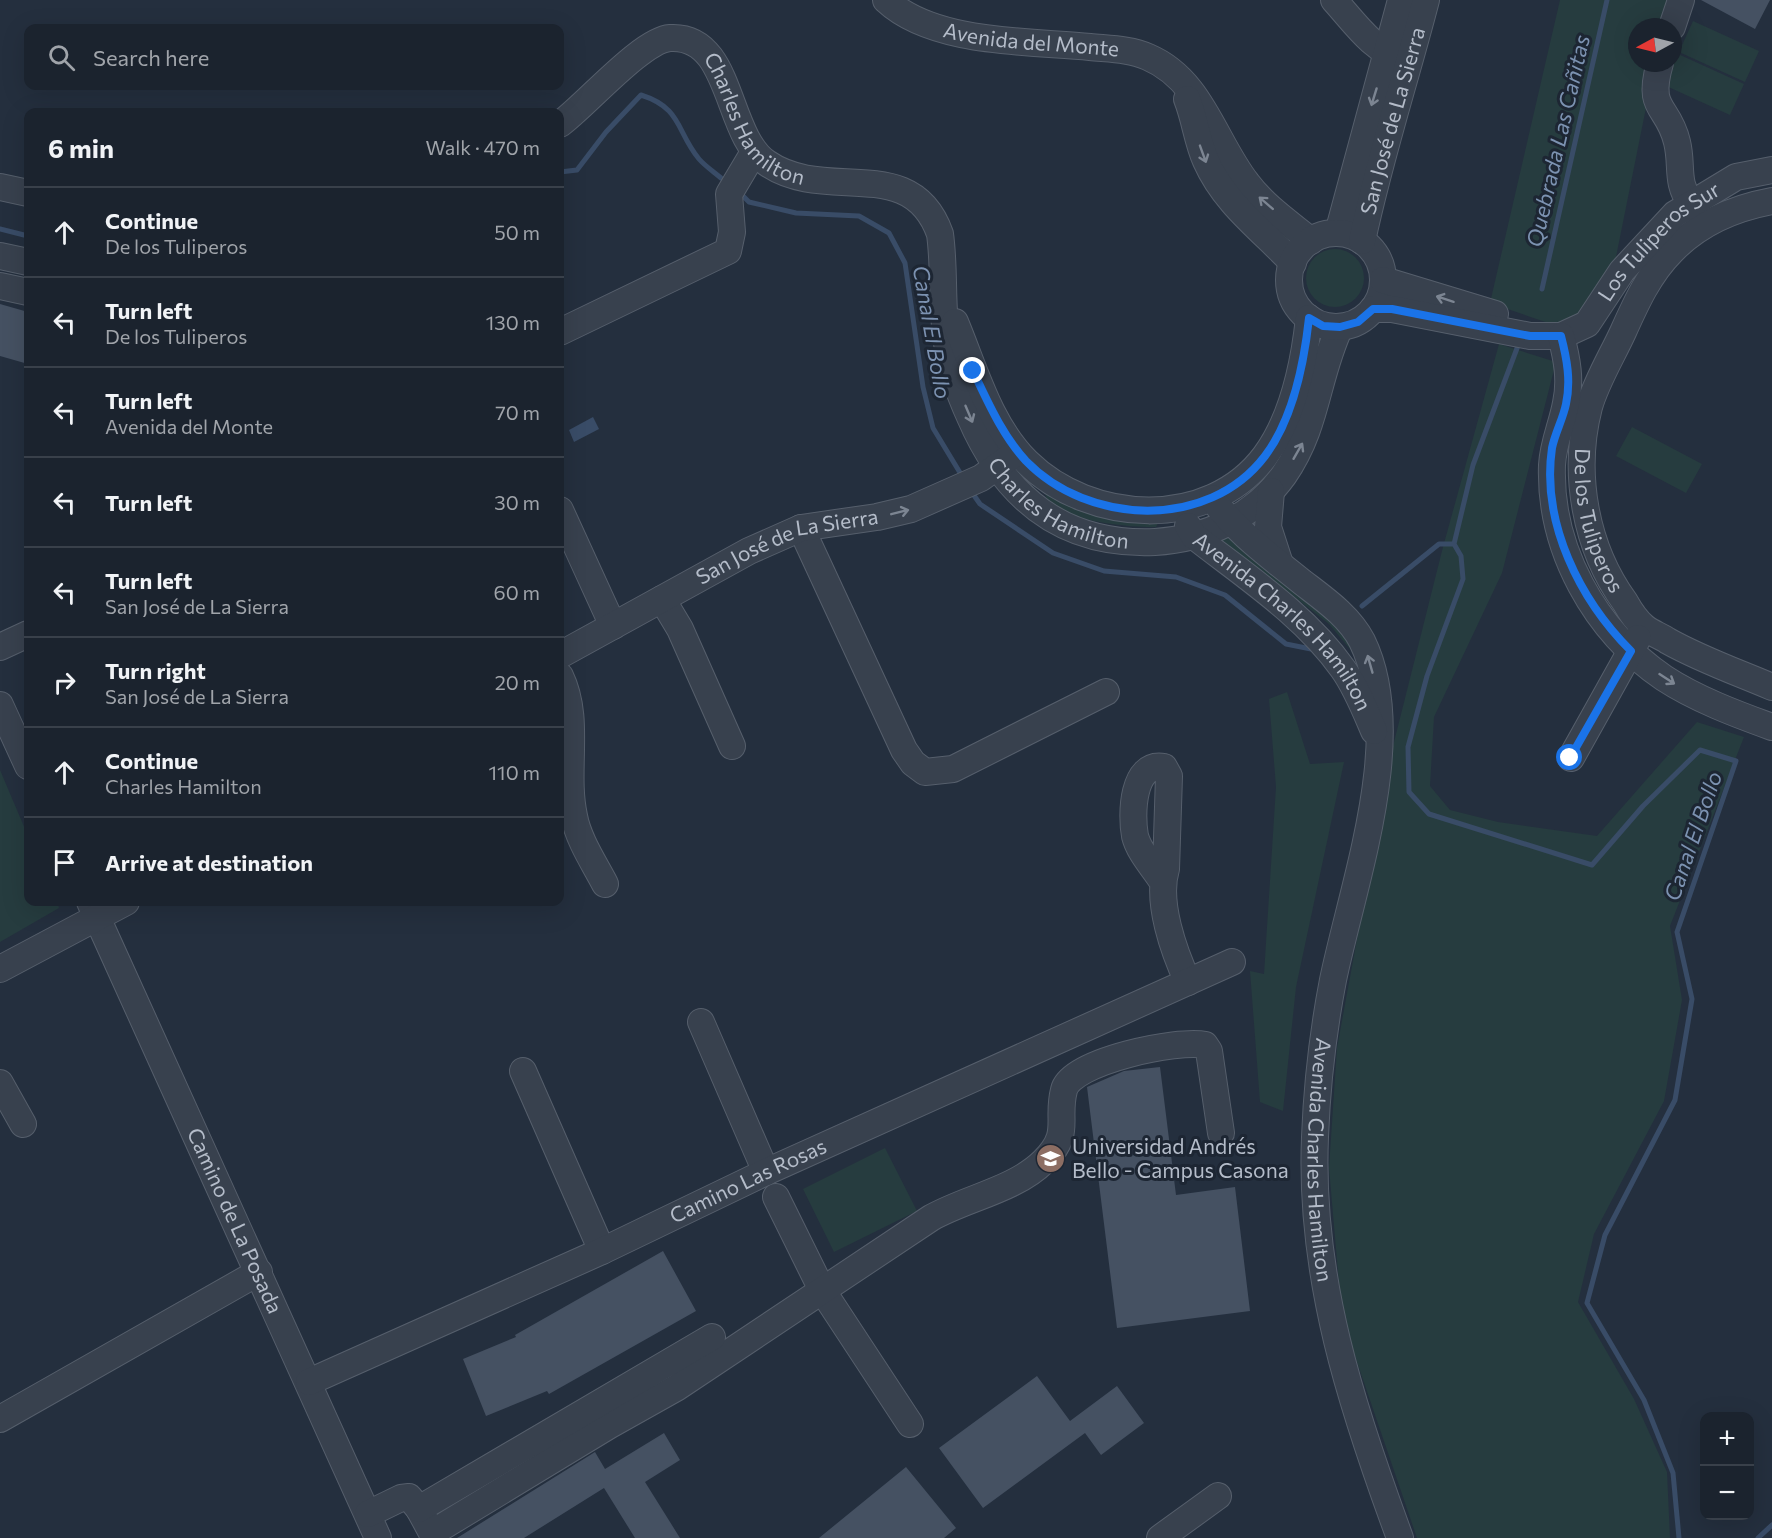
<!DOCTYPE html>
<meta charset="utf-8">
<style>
:root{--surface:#1b232e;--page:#242b36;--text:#f1f3f6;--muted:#a0a4aa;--line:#39404a}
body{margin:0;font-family:Commissioner,sans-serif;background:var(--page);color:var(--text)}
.controls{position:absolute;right:18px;bottom:18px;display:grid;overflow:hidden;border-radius:12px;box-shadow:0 6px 24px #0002}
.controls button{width:54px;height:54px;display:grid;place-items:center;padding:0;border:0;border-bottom:2px solid var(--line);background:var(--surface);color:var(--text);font:30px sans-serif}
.compass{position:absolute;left:1628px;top:18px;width:54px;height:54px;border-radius:50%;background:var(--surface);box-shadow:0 6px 24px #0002;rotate:263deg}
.stop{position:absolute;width:18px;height:18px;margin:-14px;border:4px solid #1a73e8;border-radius:50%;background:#fff}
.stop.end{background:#1a73e8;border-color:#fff;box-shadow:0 2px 6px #0008}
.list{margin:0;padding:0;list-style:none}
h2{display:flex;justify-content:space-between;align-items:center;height:78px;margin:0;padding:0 24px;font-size:26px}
h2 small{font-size:20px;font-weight:400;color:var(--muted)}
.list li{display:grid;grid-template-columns:39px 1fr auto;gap:18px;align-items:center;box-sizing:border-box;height:90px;padding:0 24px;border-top:2px solid var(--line)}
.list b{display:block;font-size:22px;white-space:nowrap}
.list p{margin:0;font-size:20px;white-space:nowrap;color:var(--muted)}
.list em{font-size:20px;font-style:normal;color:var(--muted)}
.icon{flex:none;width:33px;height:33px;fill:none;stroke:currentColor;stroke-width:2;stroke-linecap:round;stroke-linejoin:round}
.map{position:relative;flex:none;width:1772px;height:1538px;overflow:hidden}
.search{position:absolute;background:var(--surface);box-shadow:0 6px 24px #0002;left:24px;top:24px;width:540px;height:66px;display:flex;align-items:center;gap:15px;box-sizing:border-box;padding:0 21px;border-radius:12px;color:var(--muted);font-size:22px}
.panel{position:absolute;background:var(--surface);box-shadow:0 6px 24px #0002;left:24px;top:108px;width:540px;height:798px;border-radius:12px}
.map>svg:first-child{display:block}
.green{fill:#263c3f}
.water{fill:#394c67}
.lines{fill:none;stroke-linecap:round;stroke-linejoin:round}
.stream{stroke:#394c67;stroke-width:5}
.building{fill:#455162}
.minor-casing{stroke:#565f6c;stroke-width:28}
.minor{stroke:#38414e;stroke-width:26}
.oneway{stroke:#7c8592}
.route{stroke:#1a73e8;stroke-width:8}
.labels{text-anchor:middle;stroke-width:6;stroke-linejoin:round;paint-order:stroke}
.street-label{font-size:21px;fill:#b4bcc9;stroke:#1d2633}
.poi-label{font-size:21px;fill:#b4bcc9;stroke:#1d2633;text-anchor:start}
.water-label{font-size:22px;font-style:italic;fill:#7c92b1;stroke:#1d2633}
</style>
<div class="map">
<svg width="1772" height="1538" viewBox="0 0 1772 1538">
<rect width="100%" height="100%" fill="#242f3e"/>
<path class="green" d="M1560,0H1667L1662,27H1637V63H1655L1615,262L1566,329L1490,303Z
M1693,21L1759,51L1745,82L1679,52Z
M1678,54L1744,84L1730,115L1664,85Z
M1306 278a29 29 0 1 1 58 0a29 29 0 1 1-58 0Z
M1499,344L1556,362L1502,573L1434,717L1430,786L1450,810L1498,822L1597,836L1697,722L1744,737L1670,926L1682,1000L1664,1101L1594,1234L1578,1302L1634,1399L1667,1472L1670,1538H1417L1342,1318L1329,1168L1337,1048L1391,754L1443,547Z
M1632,427L1702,464L1686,493L1616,456Z
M1045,492L1154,518L1158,523L1156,527C1134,528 1047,521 1045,492Z
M1223,532L1332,618L1353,647L1350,649L1329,624L1222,540Z
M1287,692L1310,764L1344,762L1296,987L1283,1111L1260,1102L1250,971L1264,974L1276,787L1269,699Z
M0,770L28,836V902H57L59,908L0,942Z
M885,1148L917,1211L834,1252L803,1189Z"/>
<path class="water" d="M593,417L599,429L574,442L569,430Z"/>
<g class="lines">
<path class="stream" d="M560,172L577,170L606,132L641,95C682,108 676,131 699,159C705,166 714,172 721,178
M744,197L749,202L796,213L859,216L889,233L905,263L923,387L933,428L962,476
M0,229L28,236
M1542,289L1607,0
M973,494L980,504L1053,553L1104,571L1176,577L1225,595L1286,644L1311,649
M1454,544L1473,465L1519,343
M1362,606L1439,544H1454L1461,556L1463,579L1427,676L1408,747L1409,792L1429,814L1592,865L1643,806L1700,750L1736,761L1677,932L1692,999L1675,1100L1605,1235L1587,1303L1644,1400L1673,1473L1679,1538
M1758,1538L1772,1525"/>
</g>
<path class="building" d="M1701,0H1770L1755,29Z
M0,304L28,312V364L0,356Z
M1160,1067L1176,1195L1235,1187L1250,1311L1117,1328L1087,1087L1124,1071Z
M663,1251L696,1311L549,1394L547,1391L486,1416L463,1359L516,1337L515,1335Z
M1037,1376L1070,1421L1117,1386L1144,1423L1101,1455L1085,1433L983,1508L939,1448Z
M664,1433L680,1460L645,1482L680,1538H635L604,1488L524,1538H457L595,1452L605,1469Z
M906,1467L956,1528L944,1538H819Z"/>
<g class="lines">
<defs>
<g id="minor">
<path id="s1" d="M886,0C933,44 1028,41 1090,47C1109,49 1130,49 1148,57C1202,80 1214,141 1247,183C1264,206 1289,223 1311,241"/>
<path d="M1334,0C1354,22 1373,51 1403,59"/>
<path d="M1672,27L1681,0"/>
<path d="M1660,63C1646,112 1668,104 1677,142C1683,166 1675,181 1691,204"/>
<path d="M1187,99C1195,119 1197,141 1206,161C1225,204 1262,230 1293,263"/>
<path id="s2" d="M560,124C586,105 642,40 670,38C733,34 725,135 767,163C826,204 911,152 940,234C945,270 941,307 947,343C950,369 959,393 970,417C1005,498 1063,546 1155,542C1205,539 1254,517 1284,475C1318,426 1316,378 1340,327"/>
<path d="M0,187L28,193"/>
<path id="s3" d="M1772,201C1734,208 1699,223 1672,251C1649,274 1636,303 1623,332C1612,356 1596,382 1589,407C1572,473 1585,547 1625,602C1630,611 1637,621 1644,627C1651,633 1661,636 1668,641C1702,660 1737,672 1772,687"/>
<path d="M1338,233L1401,0"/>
<circle cx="1336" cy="280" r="47"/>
<path id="s4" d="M1362,241C1379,160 1405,81 1426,0"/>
<path d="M0,256L28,262"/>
<path d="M1383,280L1495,314"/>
<path d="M0,286L28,292"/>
<path id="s5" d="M1373,309H1392L1530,336H1561L1587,324L1622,271L1675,214L1736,177L1772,170"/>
<path d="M955,322C975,370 989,424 1027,462C1090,524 1209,531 1265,456C1293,418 1304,364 1309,318"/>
<path d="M560,332L728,251L732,232L729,194L754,152"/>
<path d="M1561,336C1567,359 1571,380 1566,403C1562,425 1553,443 1552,465C1549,549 1595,631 1664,678C1696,699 1736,714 1772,727"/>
<path d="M1271,491L1268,527L1280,564"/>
<path id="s6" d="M1212,498C1236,532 1270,556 1302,582C1324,599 1349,616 1362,641C1408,735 1353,883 1333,980C1323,1032 1317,1084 1315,1137C1309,1278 1352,1408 1400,1538"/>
<path d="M560,510L613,626"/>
<path id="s7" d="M1188,526L1194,536C1245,576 1305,615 1343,669C1356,687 1365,710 1374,731"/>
<path d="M801,528L904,750L913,763L925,772L953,769L1106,692"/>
<path d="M662,599L680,629L732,746"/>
<path d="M0,647L28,634"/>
<path id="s8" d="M560,655L749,551L801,528L877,517L911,509L981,478L1010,457"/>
<path d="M560,676C581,719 564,770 574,816C578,839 594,863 605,884"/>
<path d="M0,705L28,766"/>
<path d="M1571,758L1638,638"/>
<path d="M1162,881C1153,867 1139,852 1135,836C1131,815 1132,761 1164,767L1169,776L1166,869C1156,902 1174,952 1188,982"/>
<path id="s9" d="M90,902L378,1538"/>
<path d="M0,969L126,902"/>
<path d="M701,1022L766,1172"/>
<path d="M523,1071L602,1251"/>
<path d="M0,1083L23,1124"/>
<path d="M776,1197L822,1290L910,1424"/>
<path id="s10" d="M309,1382L602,1251L766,1172L1232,962"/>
<path d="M0,1419L259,1272"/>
<path d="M419,1509L432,1533L610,1425L676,1388L931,1218C966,1198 1015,1190 1044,1161C1072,1133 1056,1121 1064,1090C1071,1061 1179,1039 1205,1045L1209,1051L1221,1133"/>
<path d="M368,1514L401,1498L409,1497L419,1509L712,1337"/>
<path d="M1160,1538L1218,1496"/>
</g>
</defs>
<use href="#minor" class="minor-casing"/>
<use href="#minor" class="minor"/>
</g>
<defs><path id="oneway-shaft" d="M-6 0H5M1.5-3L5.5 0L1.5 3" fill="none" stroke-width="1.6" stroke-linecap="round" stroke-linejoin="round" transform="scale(1.5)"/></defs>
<g class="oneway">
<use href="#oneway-shaft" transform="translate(1374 97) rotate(107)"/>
<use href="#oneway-shaft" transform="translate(1203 154) rotate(70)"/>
<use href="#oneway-shaft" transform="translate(1266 203) rotate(-139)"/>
<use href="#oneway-shaft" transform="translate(1445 299) rotate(-162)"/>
<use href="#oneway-shaft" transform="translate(969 414) rotate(67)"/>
<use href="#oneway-shaft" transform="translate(1298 451) rotate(-60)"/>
<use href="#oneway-shaft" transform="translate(900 512) rotate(-14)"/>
<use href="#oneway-shaft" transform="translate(1370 664) rotate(-106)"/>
<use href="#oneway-shaft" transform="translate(1667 679) rotate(33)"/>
</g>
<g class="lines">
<path class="route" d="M973,371C988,402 1002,435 1026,461C1088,525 1208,531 1265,456C1293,419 1304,364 1309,318L1323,326L1340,327L1358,322L1373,309H1392L1530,336H1561C1567,359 1571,381 1566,404C1563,419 1555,433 1552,448C1541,523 1580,600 1631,651L1570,758"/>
</g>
<defs>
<symbol id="university-disc" viewBox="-11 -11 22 22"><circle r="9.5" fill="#8d6e63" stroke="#1d2633"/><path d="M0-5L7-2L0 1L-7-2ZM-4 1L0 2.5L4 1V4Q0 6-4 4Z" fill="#fff"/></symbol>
</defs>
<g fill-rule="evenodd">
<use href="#university-disc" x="1034" y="1142" width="33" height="33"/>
</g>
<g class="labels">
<g class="street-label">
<text dy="7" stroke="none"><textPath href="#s1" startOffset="154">Avenida del Monte</textPath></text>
<text dy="7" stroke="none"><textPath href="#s2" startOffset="267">Charles Hamilton</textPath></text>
<text dy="7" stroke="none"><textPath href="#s4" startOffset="124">San José de La Sierra</textPath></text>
<text dy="7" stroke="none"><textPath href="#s5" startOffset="330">Los Tuliperos Sur</textPath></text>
<text dy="7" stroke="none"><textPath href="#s2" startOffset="826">Charles Hamilton</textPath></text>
<text dy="7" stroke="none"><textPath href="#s3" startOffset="408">De los Tuliperos</textPath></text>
<text dy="7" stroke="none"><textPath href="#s8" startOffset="254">San José de La Sierra</textPath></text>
<text dy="7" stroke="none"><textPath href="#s7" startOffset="136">Avenida Charles Hamilton</textPath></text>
<text dy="7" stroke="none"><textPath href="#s6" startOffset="736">Avenida Charles Hamilton</textPath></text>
<text dy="7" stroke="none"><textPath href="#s10" startOffset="483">Camino Las Rosas</textPath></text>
<text dy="7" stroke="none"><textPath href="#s9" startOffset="350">Camino de La Posada</textPath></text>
</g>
<g class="poi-label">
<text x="1072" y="1154">Universidad Andrés<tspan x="1072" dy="24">Bello - Campus Casona</tspan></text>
</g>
<g class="water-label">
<text transform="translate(1558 141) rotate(-77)" y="8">Quebrada Las Cañitas</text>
<text transform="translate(932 332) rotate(80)" y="8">Canal El Bollo</text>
<text transform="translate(1693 836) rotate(-71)" y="8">Canal El Bollo</text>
</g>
</g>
</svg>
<div class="controls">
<button>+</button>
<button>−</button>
</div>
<svg class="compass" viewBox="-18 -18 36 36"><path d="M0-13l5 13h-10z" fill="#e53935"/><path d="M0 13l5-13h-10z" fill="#a0a4aa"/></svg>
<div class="stop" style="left:1570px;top:758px"></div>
<div class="stop end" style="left:973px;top:371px"></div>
<div class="search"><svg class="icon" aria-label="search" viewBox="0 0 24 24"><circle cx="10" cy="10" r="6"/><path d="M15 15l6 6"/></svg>Search here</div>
<section class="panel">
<h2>6 min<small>Walk · 470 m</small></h2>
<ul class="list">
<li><svg class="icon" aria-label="ahead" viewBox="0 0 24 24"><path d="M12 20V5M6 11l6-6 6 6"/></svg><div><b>Continue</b><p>De los Tuliperos</p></div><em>50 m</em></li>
<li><svg class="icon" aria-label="left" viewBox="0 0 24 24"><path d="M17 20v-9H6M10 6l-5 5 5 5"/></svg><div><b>Turn left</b><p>De los Tuliperos</p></div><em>130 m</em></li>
<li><svg class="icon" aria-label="left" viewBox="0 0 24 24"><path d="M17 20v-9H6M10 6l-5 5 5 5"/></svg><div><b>Turn left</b><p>Avenida del Monte</p></div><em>70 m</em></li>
<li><svg class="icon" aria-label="left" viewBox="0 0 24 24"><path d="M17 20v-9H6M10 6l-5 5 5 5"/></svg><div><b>Turn left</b></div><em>30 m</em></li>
<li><svg class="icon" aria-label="left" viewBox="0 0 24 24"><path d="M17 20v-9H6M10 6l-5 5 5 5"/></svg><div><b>Turn left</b><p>San José de La Sierra</p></div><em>60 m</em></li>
<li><svg class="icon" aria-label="right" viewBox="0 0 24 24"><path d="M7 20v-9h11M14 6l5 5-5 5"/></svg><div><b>Turn right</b><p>San José de La Sierra</p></div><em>20 m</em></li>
<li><svg class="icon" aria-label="ahead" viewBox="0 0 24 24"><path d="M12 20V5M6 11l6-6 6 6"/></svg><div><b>Continue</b><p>Charles Hamilton</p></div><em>110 m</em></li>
<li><svg class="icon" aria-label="arrive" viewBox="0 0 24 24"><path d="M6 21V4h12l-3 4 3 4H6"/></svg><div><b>Arrive at destination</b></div></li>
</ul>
</section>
</div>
